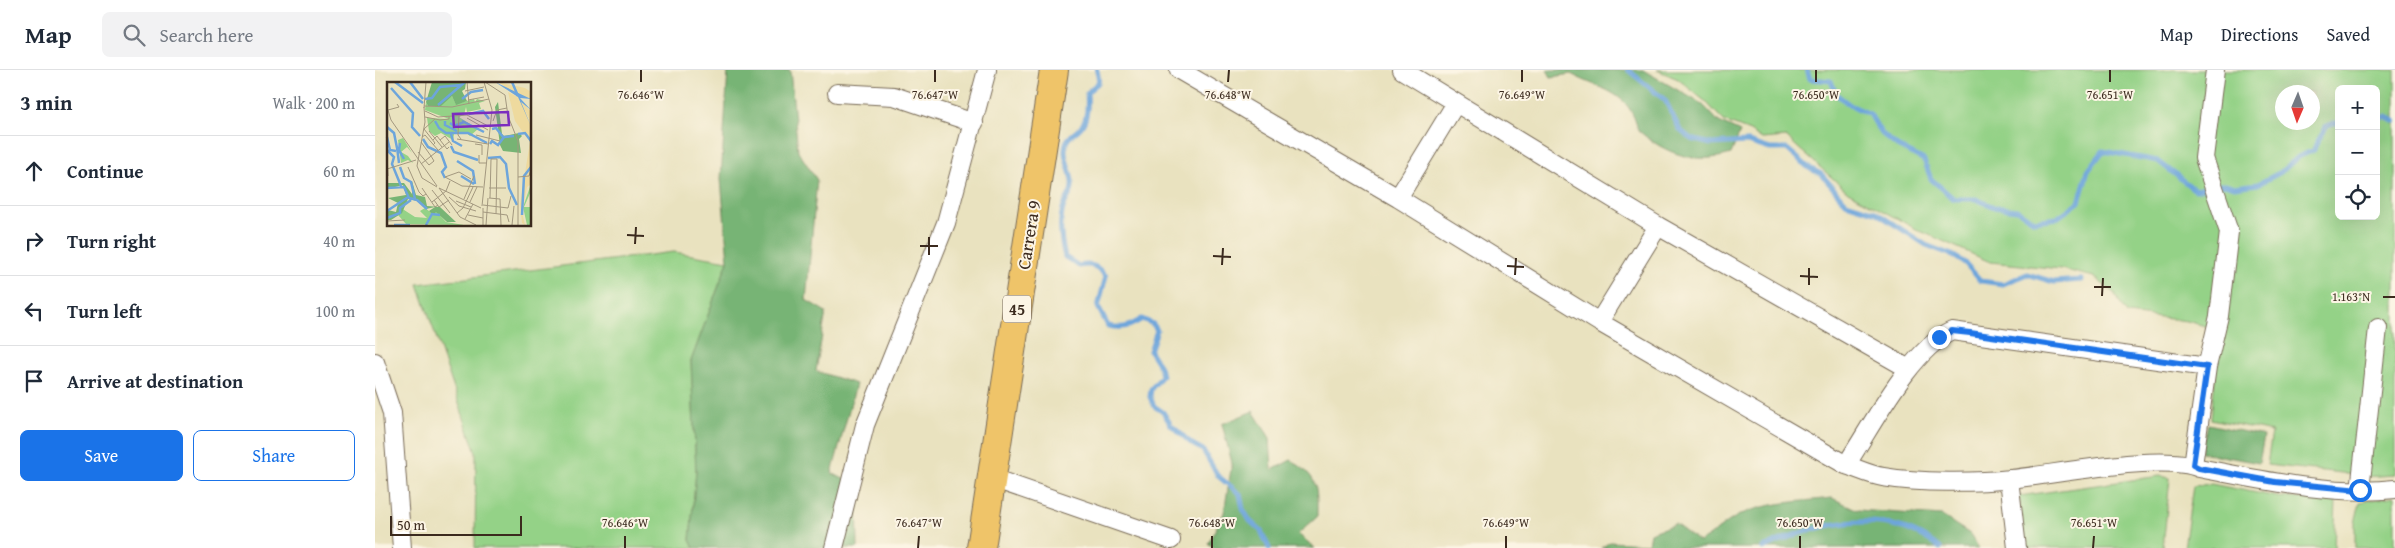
<!DOCTYPE html>
<meta charset="utf-8">
<style>
:root{--surface:#fff;--page:#f2f2f3;--text:#1f2937;--muted:#747a83;--line:#e0e1e3;--accent:#1a73e8}
body{margin:0;font-family:"Gentium Book Plus",serif;background:var(--page);color:var(--text)}
.controls{position:absolute;right:15px;top:15px;display:grid;overflow:hidden;border-radius:8px;box-shadow:0 5px 20px #0002}
.controls button{width:45px;height:45px;display:grid;place-items:center;padding:0;border:0;border-bottom:1px solid var(--line);background:var(--surface);color:var(--text);font:25px sans-serif}
.compass{position:absolute;left:1900px;top:15px;width:45px;height:45px;border-radius:50%;background:var(--surface);box-shadow:0 5px 20px #0002;rotate:182deg}
.scale{position:absolute;left:15px;bottom:12px;width:132px;box-sizing:border-box;padding-left:5px;border:2px solid #3b2a1e;border-top:0;font-size:14px;line-height:18px;white-space:nowrap;color:#3b2a1e;-webkit-text-stroke:4px #fcf5e5;paint-order:stroke}
.stop{position:absolute;width:15px;height:15px;margin:-11px;border:4px solid #1a73e8;border-radius:50%;background:#fff}
.stop.end{background:#1a73e8;border-color:#fff;box-shadow:0 1px 5px #0008}
.list{margin:0;padding:0;list-style:none}
h2{display:flex;justify-content:space-between;align-items:center;height:65px;margin:0;padding:0 20px;font-size:21px}
h2 small{font-size:16px;font-weight:400;color:var(--muted)}
.list li{display:grid;grid-template-columns:32px 1fr auto;gap:15px;align-items:center;box-sizing:border-box;height:70px;padding:0 20px;border-top:1px solid var(--line)}
.list b{display:block;font-size:19px;white-space:nowrap}
.list em{font-size:16px;font-style:normal;color:var(--muted)}
.actions{display:flex;gap:10px;padding:15px 20px}
.actions a{flex:1;padding:11px 0;border:1px solid var(--accent);border-radius:8px;text-align:center;font-size:18px;color:var(--accent)}
.actions .main{background:var(--accent);color:#fff}
.icon{flex:none;width:28px;height:28px;fill:none;stroke:currentColor;stroke-width:2;stroke-linecap:round;stroke-linejoin:round}
.map{position:relative;flex:none;width:2020px;height:478px;overflow:hidden}
header{display:flex;align-items:center;gap:30px;box-sizing:border-box;height:70px;padding:0 25px;background:var(--surface);border-bottom:1px solid var(--line)}
header strong{font-size:24px}
nav{display:flex;gap:28px;margin-inline-start:auto;font-size:18px}
.search{width:350px;height:45px;background:var(--page);display:flex;align-items:center;gap:12px;box-sizing:border-box;padding:0 18px;border-radius:8px;color:var(--muted);font-size:19px}
main{display:flex}
aside{flex:1;background:var(--surface)}
.map>svg:first-child{display:block}
.green{fill:#94d287;stroke:#687e52;fill-rule:evenodd}
.forest{fill:#77b474;stroke:#596f49}
.lines{fill:none;stroke-linecap:round;stroke-linejoin:round}
.stream{stroke:#6da5db;stroke-width:5}
.street-casing{stroke:#786a56;stroke-width:20}
.highway-casing{stroke:#786a56;stroke-width:30}
.street{stroke:#fff;stroke-width:18}
.highway{stroke:#efc469;stroke-width:28}
.route{stroke:#1a73e8;stroke-width:6}
.ticks{fill:none;stroke:#3b2a1e;stroke-width:2}
.labels{text-anchor:middle;stroke-width:4;stroke-linejoin:round;paint-order:stroke}
.shield{fill:#fcf5e5;stroke:#75675a;stroke-width:1}
.shield-label{font-size:16px;font-weight:bold;fill:#3b2a1e}
.street-label{font-size:18px;fill:#3b2a1e;stroke:#fcf5e5}
.inset-river{fill:none;stroke:#6da5db;stroke-width:2.5}
.inset-road{fill:none;stroke:#a3987f;stroke-width:1}
.view{fill:#7b2cbf;fill-opacity:0.15;stroke:#7b2cbf;stroke-width:2.5}
.inset-edge{fill:none;stroke:#3b2a1e;stroke-width:2.5}
.ticks-label{font-size:12px;text-anchor:middle;fill:#3b2a1e;stroke:#fcf5e5;stroke-width:4;stroke-linejoin:round;paint-order:stroke}
</style>
<header>
<strong>Map</strong>
<div class="search"><svg class="icon" aria-label="search" viewBox="0 0 24 24"><circle cx="10" cy="10" r="6"/><path d="M15 15l6 6"/></svg>Search here</div>
<nav><a>Map</a><a>Directions</a><a>Saved</a></nav>
</header>
<main>
<aside>
<h2>3 min<small>Walk · 200 m</small></h2>
<ul class="list">
<li><svg class="icon" aria-label="ahead" viewBox="0 0 24 24"><path d="M12 20V5M6 11l6-6 6 6"/></svg><div><b>Continue</b></div><em>60 m</em></li>
<li><svg class="icon" aria-label="right" viewBox="0 0 24 24"><path d="M7 20v-9h11M14 6l5 5-5 5"/></svg><div><b>Turn right</b></div><em>40 m</em></li>
<li><svg class="icon" aria-label="left" viewBox="0 0 24 24"><path d="M17 20v-9H6M10 6l-5 5 5 5"/></svg><div><b>Turn left</b></div><em>100 m</em></li>
<li><svg class="icon" aria-label="arrive" viewBox="0 0 24 24"><path d="M6 21V4h12l-3 4 3 4H6"/></svg><div><b>Arrive at destination</b></div></li>
</ul>
<div class="actions"><a class="main">Save</a><a>Share</a></div>
</aside>
<div class="map">
<svg width="2020" height="478" viewBox="0 0 2020 478">
<rect width="100%" height="100%" fill="#fcf5e5"/>
<filter id="ink" filterUnits="userSpaceOnUse"><feTurbulence type="fractalNoise" baseFrequency=".02" numOctaves="2"/><feDisplacementMap in="SourceGraphic" scale="10" xChannelSelector="R" yChannelSelector="G"/><feConvolveMatrix kernelMatrix="1 2 1 2 8 2 1 2 1" color-interpolation-filters="sRGB"/></filter>
<filter id="wash" filterUnits="userSpaceOnUse"><feTurbulence type="fractalNoise" baseFrequency=".0096" numOctaves="4" result="noise"/><feDisplacementMap in="SourceGraphic" scale="20" xChannelSelector="R" yChannelSelector="G"/><feGaussianBlur stdDeviation="1.12" result="paint"/><feColorMatrix in="noise" values="0 0 0 0 0 0 0 0 0 0 0 0 0 0 0 0 0 1.4 0 .05"/><feComposite in="paint" operator="in"/></filter>
<g filter="url(#wash)">
<rect width="100%" height="100%" fill="#e9e2bf"/>
<path class="green" d="M1282,0H2020V405L1987,407L1967,403L1892,395L1897,362L1836,349L1845,260L1812,251L1752,244L1739,223L1719,207L1686,199L1615,192L1543,160L1473,122L1411,67L1387,69L1375,61L1349,51L1331,32L1303,9ZM1964,19H2001V146H1964ZM1908,22H1938V52H1908Z
M299,182L353,191L316,291L321,401L315,470L319,478H100L101,383L43,214Z
M1785,406L1795,408L1788,478H1649L1644,426Z
M1836,414L1903,427L1961,431L1959,478H1809L1818,416Z
M2020,426V478H1980V453L1985,432Z"/>
<path class="forest" d="M353,0H415L423,81L442,110L431,230L451,242L441,301L481,314L457,403L482,416L483,478H319L315,470L321,401L316,291L353,191L346,109Z
M1172,0H1268L1327,34L1344,52L1365,62L1356,84C1320,95 1290,84 1263,60C1254,20 1227,21 1196,4L1176,7Z
M878,341L895,368L897,400L916,390C944,408 942,415 942,447L923,464L940,478H839L833,473L849,443L857,393L847,354Z
M1833,354L1889,366L1884,393L1826,382Z
M1457,428L1483,440L1567,446L1595,464L1604,478H1226L1235,472L1273,474L1275,463L1300,454L1324,472C1336,466 1345,457 1356,450C1383,432 1425,432 1457,428Z"/>
<g class="lines">
<path class="stream" d="M722,0C726,18 722,11 712,23C713,35 713,51 704,59C699,64 693,66 691,73C687,87 696,99 697,111C698,121 694,125 690,133C683,149 686,171 690,187L704,196C717,193 722,196 731,206L723,237L733,256C748,259 754,257 767,249L778,254L782,260L775,281L785,297L787,306L776,319L775,327L779,336L788,342L796,355L817,374L828,380L843,406L865,424L868,439L875,451L886,461L894,478
M1253,0L1290,30L1305,60L1316,69L1336,74L1373,72L1395,79H1412L1434,98L1446,104L1471,133L1500,142L1551,175L1577,185L1590,193L1606,211L1628,214L1652,204L1679,212L1707,210
M1432,0L1435,9L1456,11L1461,24L1475,35L1495,44L1506,63L1522,76L1549,90L1556,109L1579,129H1601L1619,137L1642,140L1659,151L1682,148L1704,132L1713,101L1728,81L1783,91L1820,120L1850,114L1860,117L1883,114L1906,102L1923,87L1939,80C1941,70 1949,65 1951,56L1958,53H1964
M2001,47H2012L2020,51
M1388,478C1444,452 1512,435 1565,478"/>
</g>
</g>
<g filter="url(#ink)">
<g class="lines">
<defs>
<path id="street" d="M804,0L1023,128L1224,252L1471,395C1483,399 1495,405 1508,407C1544,413 1600,413 1636,409C1677,405 1791,382 1824,398C1887,410 1957,426 2020,419
M1027,0L1283,156L1534,299
M462,23L519,26L599,53
M1023,128L1081,33
M1224,252L1283,156
M0,292L17,343L27,478
M1471,395C1497,356 1535,280 1577,261L1832,297
M1818,395L1832,297L1844,246L1854,162L1829,88L1840,0
M617,408L796,470
M1634,409L1642,478
M1985,420L2003,258
M459,478L490,355L571,153L612,0"/>
<path id="highway" d="M606,478L679,0"/>
</defs>
<use href="#street" class="street-casing"/>
<use href="#highway" class="highway-casing"/>
<use href="#street" class="street"/>
<use href="#highway" class="highway"/>
</g>
</g>
<g class="lines" filter="url(#ink)">
<path class="route" d="M1564,267L1577,261L1595,263L1832,297L1818,395L1824,398L1900,412L1985,420"/>
</g>
<path class="ticks" d="M266,12V0M560,12V0M853,12L854,0M1147,12V0M1441,12V0M1735,12V0M252,165L269,166M260,174L261,157M545,176H563M554,185V167M838,186L856,187M847,195L848,178M1132,196L1149,197M1140,205L1141,188M1425,206L1443,207M1434,215V198M1719,217H1736M1727,226L1728,208M2008,227H2020M250,478V466M543,478L544,466M837,478V466M1131,478V466M1425,478V466M1718,478L1719,466"/>
<g class="labels">
<rect class="shield" x="628" y="225.5" width="28" height="27" rx="4"/>
<g class="shield-label">
<text x="642" y="245">45</text>
</g>
<g class="street-label">
<text transform="translate(654 165) rotate(-81)" y="6">Carrera 9</text>
</g>
</g>
<g transform="translate(12 12)">
<rect width="144" height="144" fill="#e9e2bf"/>
<path d="M65,14L69,22L87,17L88,20L90,17L98,19L92,21L94,27L80,30L79,25L77,33L72,35L91,47L83,54L78,50L67,52L66,58L54,51L48,54L42,49L40,36L62,37L38,28L39,20L41,24ZM16,56L25,71L20,65L14,70L21,74L26,81L21,78L14,81L11,58ZM144,102V109L137,125H144V143H140L136,125ZM14,126L28,135L40,136L33,129L38,126L46,132L49,129L59,140L77,143L19,142L11,133Z" fill="#94d287"/>
<path d="M45,0H79L78,7L75,9L80,19L69,23L65,14L54,24H41L39,20ZM111,20L115,52L117,54L132,51L135,54L132,57L134,71L116,69L113,63L108,25ZM25,99L29,113L38,115L40,124L53,125L69,140H60L49,130L46,133L42,129L48,125L39,127L31,119L21,117L15,131L4,138H0L1,128L9,130L11,121L1,116L19,113L16,103L0,107V101H17L25,112Z" fill="#77b474"/>
<path d="M111,0L138,6L144,10V17L127,11ZM121,10L131,15L144,30V42L135,22L144,44V102L140,105L135,130L138,143L135,141L133,122L143,60L128,39Z" fill="#eeda9e"/>
<path d="M108,0L144,17L133,16L144,28L134,20L144,44L131,15Z" fill="#6da5db"/>
<path class="inset-river" d="M8,0L36,21M23,0L36,17M125,0L131,14M4,6L26,31L25,45L33,54M38,17L45,16L53,5L74,3M75,17L84,10L96,8M51,23L78,0M82,32L96,29L102,37M48,39L52,46L59,51H81L100,61M58,39V43L70,49M75,39L97,50M63,41L67,44L77,40L87,45M0,45L7,51L10,66M105,47L109,46L116,55M64,52L66,59L75,64M131,52L138,51L144,59M0,55L3,68L9,69M36,57L41,65L54,71L59,85L55,90L58,96M13,61L12,68L17,77M103,62L105,59L111,63L117,55L127,54M64,64L67,70L91,78M10,65L12,81M0,68L7,75L5,82L14,104M101,76L113,75L119,82L122,106L130,123M70,79L86,89L88,102M13,85L17,96L24,100L28,117M74,94L87,102M0,106L17,105L22,116L30,118L40,127M0,129L21,115M135,133L137,94L144,85M0,136L13,131V126L24,118M7,143H23M39,143L45,132L53,133"/>
<path class="inset-road" d="M80,0L82,22M98,0L118,13L121,34L131,59V143M78,9L97,5M81,18L97,15M37,24L65,25L102,17M0,25L4,38L50,104M37,25L38,40L30,84L35,96L50,105M37,26L39,0M1,28L12,25L10,22M38,29L51,35L80,33L103,45M72,34L71,53L74,57M38,35L53,38L62,37V34M80,36L101,48M106,39L110,28L120,26M42,49L55,65M89,53L113,59M35,55L38,53L51,68M70,57L101,62M46,58L50,54L60,67L62,65M53,58L58,54L65,63M34,60L44,74M88,62L95,63V73M46,63L48,61L37,47L48,37M0,70L1,94M31,70L42,83L47,79L44,74M92,73V81H99M34,82L62,60M21,85L32,110L36,114L39,112M0,87L29,78M131,95L142,94L144,87M84,97L72,90L58,95L75,104L96,105M35,106L48,125L51,123M52,106L73,135L89,143M52,106L94,126M102,106H119M45,108L63,131M62,115L72,124L89,129M102,116L113,117L114,143M103,116L104,77H110L109,132M77,117L87,94M47,118L52,125L62,118M69,119L84,125M45,120L59,109L63,99M83,120L90,105M96,123L121,126L124,114M95,124L105,28L97,0M96,126V143M96,130L120,133L122,140M70,131L76,126L86,105M81,133L96,136M78,137L86,122M0,139L18,138M99,143L101,116M125,143L127,124"/>
<path class="view" d="M121,30L122,43L67,45L66,32Z"/>
<rect width="144" height="144" class="inset-edge"/>
</g>
<g class="ticks-label">
<text x="266" y="29">76.646°W</text>
<text x="560" y="29">76.647°W</text>
<text x="853" y="29">76.648°W</text>
<text x="1147" y="29">76.649°W</text>
<text x="1441" y="29">76.650°W</text>
<text x="1735" y="29">76.651°W</text>
<text x="1976" y="231">1.163°N</text>
<text x="250" y="457">76.646°W</text>
<text x="544" y="457">76.647°W</text>
<text x="837" y="457">76.648°W</text>
<text x="1131" y="457">76.649°W</text>
<text x="1425" y="457">76.650°W</text>
<text x="1719" y="457">76.651°W</text>
</g>
</svg>
<div class="controls">
<button>+</button>
<button>−</button>
<button><svg class="icon" aria-label="locate" viewBox="0 0 24 24"><circle cx="12" cy="12" r="6"/><path d="M12 2v4M12 18v4M2 12h4M18 12h4"/></svg></button>
</div>
<svg class="compass" viewBox="-18 -18 36 36"><path d="M0-13l5 13h-10z" fill="#e53935"/><path d="M0 13l5-13h-10z" fill="#747a83"/></svg>
<div class="scale">50 m</div>
<div class="stop" style="left:1985px;top:420px"></div>
<div class="stop end" style="left:1564px;top:267px"></div>
</div>
</main>
